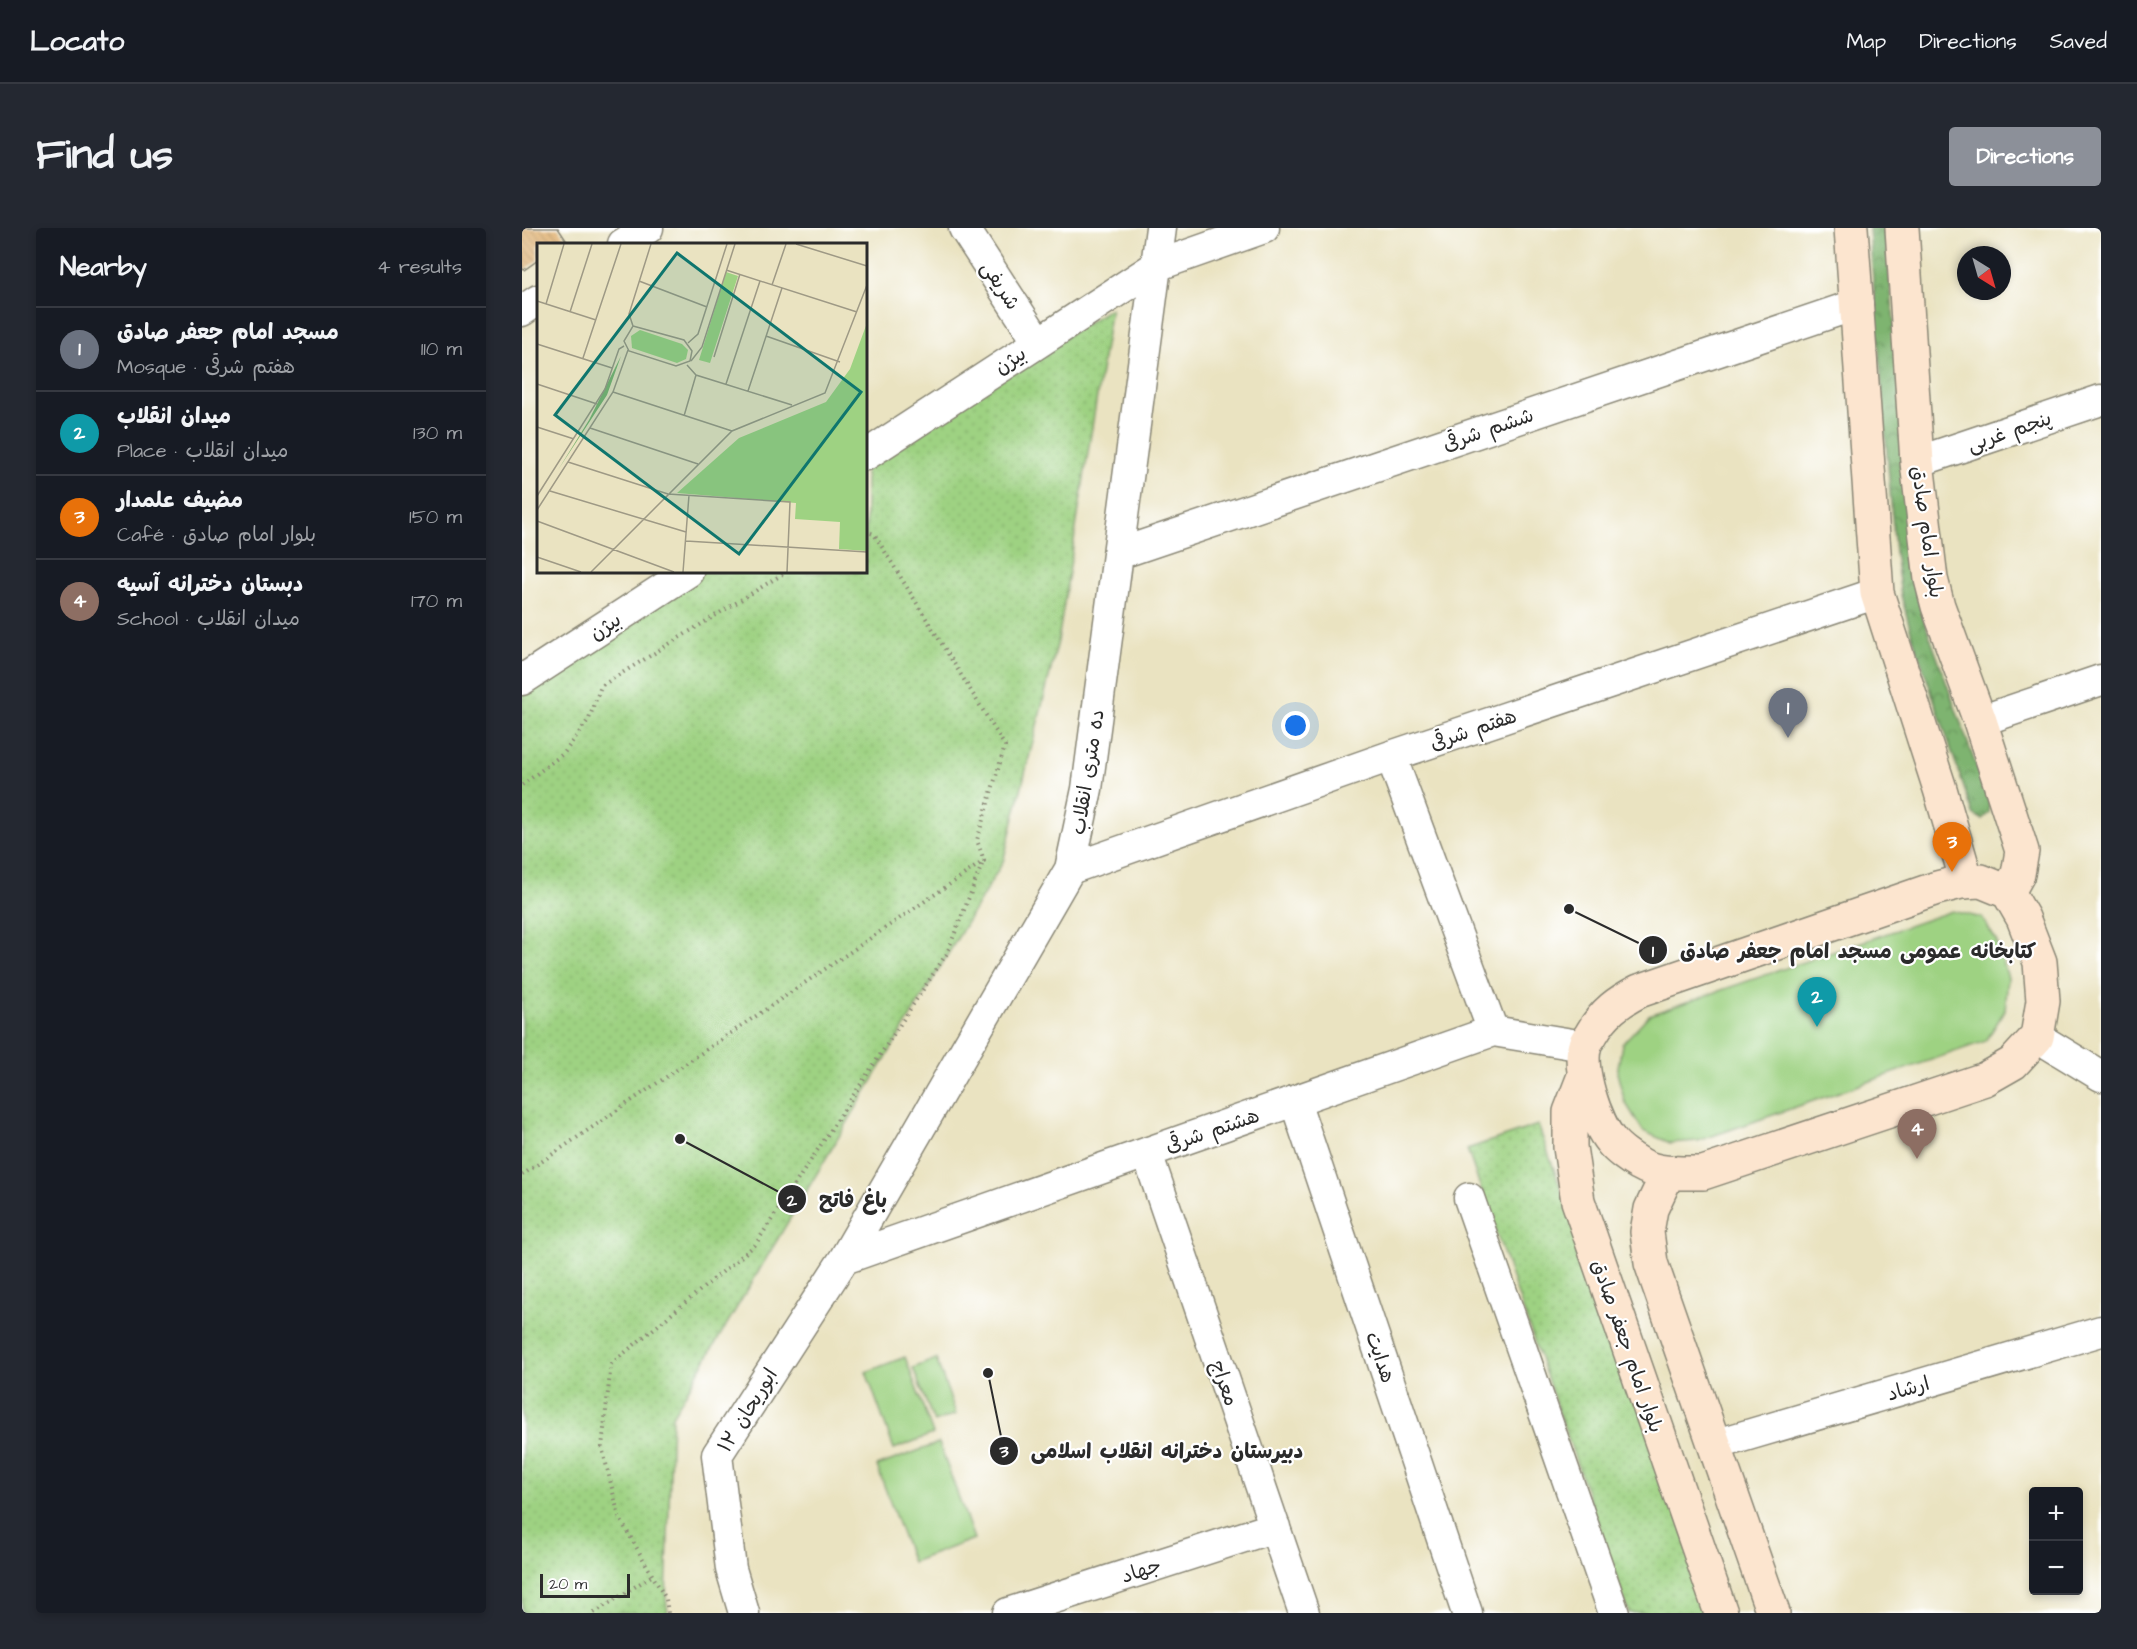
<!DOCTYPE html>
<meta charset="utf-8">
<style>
:root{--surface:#171b24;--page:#242831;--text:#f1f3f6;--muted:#9ea1a6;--line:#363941;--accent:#8c9099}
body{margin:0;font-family:"Architects Daughter","Playpen Sans Arabic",sans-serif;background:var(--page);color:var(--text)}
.controls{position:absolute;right:18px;bottom:18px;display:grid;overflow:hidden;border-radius:6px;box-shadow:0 3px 9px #0003}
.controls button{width:54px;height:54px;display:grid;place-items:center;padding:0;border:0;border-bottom:2px solid var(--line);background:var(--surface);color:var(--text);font:30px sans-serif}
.compass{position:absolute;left:1435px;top:18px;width:54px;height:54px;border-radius:50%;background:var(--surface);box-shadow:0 3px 9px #0003;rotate:143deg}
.scale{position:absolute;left:18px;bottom:15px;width:90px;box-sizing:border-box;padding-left:6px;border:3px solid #2b2b2b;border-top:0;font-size:16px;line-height:21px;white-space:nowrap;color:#2b2b2b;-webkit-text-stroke:4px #fff;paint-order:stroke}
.you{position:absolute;left:774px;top:498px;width:21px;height:21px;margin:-15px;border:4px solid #fff;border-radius:50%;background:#1a73e8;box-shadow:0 0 0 9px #1a73e833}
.badge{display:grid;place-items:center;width:39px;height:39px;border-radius:50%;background:var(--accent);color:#fff;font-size:20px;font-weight:700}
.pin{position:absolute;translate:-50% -50px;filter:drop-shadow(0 2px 3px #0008)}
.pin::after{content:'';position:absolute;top:32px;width:21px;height:18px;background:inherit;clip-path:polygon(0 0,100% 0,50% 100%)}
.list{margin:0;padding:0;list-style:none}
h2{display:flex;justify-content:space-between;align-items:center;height:78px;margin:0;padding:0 24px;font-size:26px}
h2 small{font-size:20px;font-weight:400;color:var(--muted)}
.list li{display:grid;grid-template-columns:39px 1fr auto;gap:18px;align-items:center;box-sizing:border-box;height:84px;padding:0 24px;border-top:2px solid var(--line)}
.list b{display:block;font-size:22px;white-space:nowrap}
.list p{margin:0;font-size:20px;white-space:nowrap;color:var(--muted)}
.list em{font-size:20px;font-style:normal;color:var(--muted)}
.map{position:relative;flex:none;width:1579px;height:1385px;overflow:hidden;border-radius:6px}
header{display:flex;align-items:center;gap:36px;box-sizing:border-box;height:84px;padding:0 30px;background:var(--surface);border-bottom:2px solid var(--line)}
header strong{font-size:28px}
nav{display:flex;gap:33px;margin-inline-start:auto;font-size:21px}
.intro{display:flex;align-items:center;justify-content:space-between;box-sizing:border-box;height:144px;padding:0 36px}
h1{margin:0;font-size:42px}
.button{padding:15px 27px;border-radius:6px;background:var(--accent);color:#fff;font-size:21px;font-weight:700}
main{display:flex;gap:36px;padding:0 36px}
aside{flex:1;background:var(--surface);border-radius:6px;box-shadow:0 3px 9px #0003}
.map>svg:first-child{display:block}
.grass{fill:#9ed282;stroke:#647e56;stroke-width:1.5}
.forest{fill:url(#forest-crowns);stroke:#54704e;stroke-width:1.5}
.park{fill:url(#park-dots);stroke:#647e56;stroke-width:1.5}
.building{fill:url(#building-back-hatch)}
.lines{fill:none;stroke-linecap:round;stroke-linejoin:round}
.street-casing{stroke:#8a8776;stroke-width:33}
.secondary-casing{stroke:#8a8776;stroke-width:36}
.path{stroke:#8a8776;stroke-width:4;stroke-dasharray:1.5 4.5;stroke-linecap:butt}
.street{stroke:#fff;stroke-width:30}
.secondary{stroke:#fce5cf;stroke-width:33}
.labels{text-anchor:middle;stroke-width:4.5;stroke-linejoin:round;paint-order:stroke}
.street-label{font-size:20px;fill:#2b2b2b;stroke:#fff}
.inset-road{fill:none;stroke:#9e9985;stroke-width:1.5}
.view{fill:#0f766e;fill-opacity:0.15;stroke:#0f766e;stroke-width:3}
.inset-edge{fill:none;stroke:#2b2b2b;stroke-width:3}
.leader{fill:none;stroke:#2b2b2b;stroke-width:2}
.callout-dot{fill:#2b2b2b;stroke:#fff;stroke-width:2}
.mark-label{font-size:18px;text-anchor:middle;font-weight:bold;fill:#fff}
.callout-label{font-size:21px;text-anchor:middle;font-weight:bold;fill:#2b2b2b;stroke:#fff;stroke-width:4.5;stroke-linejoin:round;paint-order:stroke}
</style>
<header>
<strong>Locato</strong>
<nav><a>Map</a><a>Directions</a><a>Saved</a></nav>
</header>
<div class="intro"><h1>Find us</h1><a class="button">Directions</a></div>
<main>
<aside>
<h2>Nearby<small>4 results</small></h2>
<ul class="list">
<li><span class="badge" style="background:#6b7280">1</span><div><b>مسجد امام جعفر صادق</b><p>Mosque · هفتم شرقی</p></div><em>110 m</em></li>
<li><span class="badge" style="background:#0f9aa8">2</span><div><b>میدان انقلاب</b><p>Place · میدان انقلاب</p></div><em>130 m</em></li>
<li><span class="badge" style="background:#e8710a">3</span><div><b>مضیف علمدار</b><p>Café · بلوار امام صادق</p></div><em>150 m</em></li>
<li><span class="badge" style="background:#8d6e63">4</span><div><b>دبستان دخترانه آسیه</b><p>School · میدان انقلاب</p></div><em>170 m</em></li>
</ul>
</aside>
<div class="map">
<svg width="1579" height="1385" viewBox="0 0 1579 1385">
<defs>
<pattern id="forest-crowns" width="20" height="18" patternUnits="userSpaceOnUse" patternTransform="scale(1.5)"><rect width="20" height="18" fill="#7eb470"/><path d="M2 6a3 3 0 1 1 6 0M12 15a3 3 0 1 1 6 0" fill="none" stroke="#67935c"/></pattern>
<pattern id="park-dots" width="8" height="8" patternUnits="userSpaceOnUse" patternTransform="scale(1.5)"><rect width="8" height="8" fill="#9ed282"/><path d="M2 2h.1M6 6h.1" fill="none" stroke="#88b470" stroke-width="1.8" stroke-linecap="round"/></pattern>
<pattern id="building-back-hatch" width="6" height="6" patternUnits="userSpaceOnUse" patternTransform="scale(1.5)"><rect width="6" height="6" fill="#dfaf6d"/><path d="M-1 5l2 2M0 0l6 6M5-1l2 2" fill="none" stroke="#b58f5a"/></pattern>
</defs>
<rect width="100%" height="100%" fill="#fff"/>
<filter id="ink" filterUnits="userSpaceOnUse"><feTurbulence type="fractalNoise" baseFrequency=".0167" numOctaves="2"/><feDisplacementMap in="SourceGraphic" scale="12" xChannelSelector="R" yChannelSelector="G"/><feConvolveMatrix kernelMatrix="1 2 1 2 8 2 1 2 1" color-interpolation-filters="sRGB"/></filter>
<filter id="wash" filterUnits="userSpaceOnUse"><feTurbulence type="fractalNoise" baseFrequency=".008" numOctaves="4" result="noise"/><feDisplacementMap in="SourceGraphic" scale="24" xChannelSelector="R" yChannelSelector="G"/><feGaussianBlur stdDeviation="1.35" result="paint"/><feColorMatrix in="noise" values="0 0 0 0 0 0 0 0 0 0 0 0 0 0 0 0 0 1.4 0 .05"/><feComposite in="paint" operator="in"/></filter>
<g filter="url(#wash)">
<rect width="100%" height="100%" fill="#eae3c1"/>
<path class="grass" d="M1430,683L1460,690L1474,712L1486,750L1483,782L1464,813L1176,913L1148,915L1121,903L1103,874L1095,845L1100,816L1127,787Z
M383,1129L411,1206L372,1221L344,1144Z
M414,1131L434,1186L412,1194L391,1140Z
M417,1215L452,1311L390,1334L355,1238Z"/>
<path class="forest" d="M1347,0H1363L1374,114L1388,342L1402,392L1467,574V585L1460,591L1451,586L1390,407L1379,367L1373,325Z"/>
<path class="park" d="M589,80L536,413L481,634L150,1188L144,1371L146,1385H0V451L171,344H344V235Z
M1016,897L1192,1385H1107L945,921Z"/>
<g id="blocks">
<path class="building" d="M0,0H36L44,12L38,16H16V32L2,42L0,40Z"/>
</g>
</g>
<g filter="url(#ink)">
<use href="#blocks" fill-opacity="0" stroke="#8a8776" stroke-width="1.5"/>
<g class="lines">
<defs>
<path id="street" d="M442,0L516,114
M101,16L126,0
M0,83L16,72
M344,227L634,38L742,0
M1395,234L1579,172
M596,326L1336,76
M0,452L166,344
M1458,493L1579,452
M869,528L971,803
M548,641L869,528L1355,365
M1515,809L1579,848
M773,873L945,1385
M625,925L782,1385
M947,970L1092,1385
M322,1031L971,803L1062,818
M1192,1217L1579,1103
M222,1385L209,1341L195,1227L322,1031L548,641L565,561L639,0
M486,1385L753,1299"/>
<path id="secondary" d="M1329,0L1355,365L1418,561L1445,654
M1380,0L1395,234L1409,351L1416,378L1458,493L1500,623L1496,646L1486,664
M1459,653L1486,664L1501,690L1518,734L1521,773L1515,809L1491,835L1463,851L1181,945C1161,945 1136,947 1118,936C1109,931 1095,921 1089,913C1074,895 1055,840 1063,817C1064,813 1068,809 1070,805C1082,784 1096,774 1117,763L1415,660L1439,654Z
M1062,848L1048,884V919L1056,973L1199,1385
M1146,945L1129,981L1125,1004L1129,1035L1251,1385"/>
</defs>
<use href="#street" class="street-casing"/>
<use href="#secondary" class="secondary-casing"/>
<path class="path" d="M0,557L42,525L67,491L79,458L264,344
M0,947L462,633L455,612L483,518L352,306L344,303
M72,1385L131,1347
M146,1385L144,1371L97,1289L80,1219L89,1136L233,1017L425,725L461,634"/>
<use href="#street" class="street"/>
<use href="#secondary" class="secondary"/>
</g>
</g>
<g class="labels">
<g class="street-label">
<text transform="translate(479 57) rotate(57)" y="7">شریفی</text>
<text transform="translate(488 132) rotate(-33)" y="7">بیژن</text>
<text transform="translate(966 201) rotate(-19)" y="7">ششم شرقی</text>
<text transform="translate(1487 203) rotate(-19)" y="7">پنجم غربی</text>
<text transform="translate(1406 304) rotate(82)" y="7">بلوار امام صادق</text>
<text transform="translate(83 398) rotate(-33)" y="7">بیژن</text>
<text transform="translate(951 501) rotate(-19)" y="7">هفتم شرقی</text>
<text transform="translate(565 544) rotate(-81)" y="7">ده متری انقلاب</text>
<text transform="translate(690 902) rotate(-19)" y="7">هشتم شرقی</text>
<text transform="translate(1106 1118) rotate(71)" y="7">بلوار امام جعفر صادق</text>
<text transform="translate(859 1129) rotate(71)" y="7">هدایت</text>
<text transform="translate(703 1155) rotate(71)" y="7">معراج</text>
<text transform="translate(1386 1160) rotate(-16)" y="7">ارشاد</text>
<text transform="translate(225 1182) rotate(-58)" y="7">ابوریحان ۱۲</text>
<text transform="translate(619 1342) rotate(-18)" y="7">جهاد</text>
</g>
</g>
<g transform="translate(15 15)">
<rect width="330" height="330" fill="#eae3c1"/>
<path d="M103,87L145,101L151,107L149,116L140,120L95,105L94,93Z" fill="#9ed282"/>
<path d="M84,113L70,152L21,227L52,177Z" fill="#7eb470"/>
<path d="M189,29L201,33L173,120L162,117ZM330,80V308L302,306L303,279L258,276L259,260L140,250L202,195L289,159L313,126Z" fill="#9ed282"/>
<path class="inset-road" d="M259,1L330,23M189,27L320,69M102,38L170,64M235,42L249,1M0,58L59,77M9,61L27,1M33,69L55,1M96,83L92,71L114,1M96,83L147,97L155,108L153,118L139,123L92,108L87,98ZM229,93L303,119M151,100L161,91L190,1M0,101L75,125M177,114L203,31M46,115L84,1M154,118L165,104L198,1M150,122L159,132L255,162M0,141L60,161M189,141L223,38M211,148L245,45M76,149L195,188M147,173L159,132M0,184L37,196M53,185L161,221M31,219L131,251L253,259L250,329M13,248L149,289M0,253L68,146L82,106L87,103M0,267L76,149L91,107M0,278L137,329M149,298L330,309M0,314L44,329M54,329L195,188L288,150L330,42M146,329L152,252"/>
<path class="view" d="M140,10L324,149L202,311L18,172Z"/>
<rect width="330" height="330" class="inset-edge"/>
</g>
<path class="leader" d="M1047 681L1131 722M158 911L270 971M466 1145L482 1223"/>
<g class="callout-dot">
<circle cx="1047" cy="681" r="6"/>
<circle cx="158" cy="911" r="6"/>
<circle cx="466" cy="1145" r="6"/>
<circle cx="1131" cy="722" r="15"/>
<circle cx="270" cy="971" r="15"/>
<circle cx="482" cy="1223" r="15"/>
</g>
<g class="mark-label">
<text x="1131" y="729">1</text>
<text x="270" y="978">2</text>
<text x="482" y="1229">3</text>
</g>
<g class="callout-label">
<text x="1336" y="730">کتابخانه عمومی مسجد امام جعفر صادق</text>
<text x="331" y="979">باغ فاتح</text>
<text x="645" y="1230">دبیرستان دخترانه انقلاب اسلامی</text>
</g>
</svg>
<div class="controls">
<button>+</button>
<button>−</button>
</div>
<svg class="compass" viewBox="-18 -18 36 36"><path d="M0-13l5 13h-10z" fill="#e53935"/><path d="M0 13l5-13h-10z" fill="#9ea1a6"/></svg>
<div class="scale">20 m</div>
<div class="you"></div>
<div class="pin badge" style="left:1266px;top:510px;background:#6b7280">1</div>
<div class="pin badge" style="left:1295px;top:799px;background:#0f9aa8">2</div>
<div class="pin badge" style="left:1430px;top:644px;background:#e8710a">3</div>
<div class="pin badge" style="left:1395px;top:931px;background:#8d6e63">4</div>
</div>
</main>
